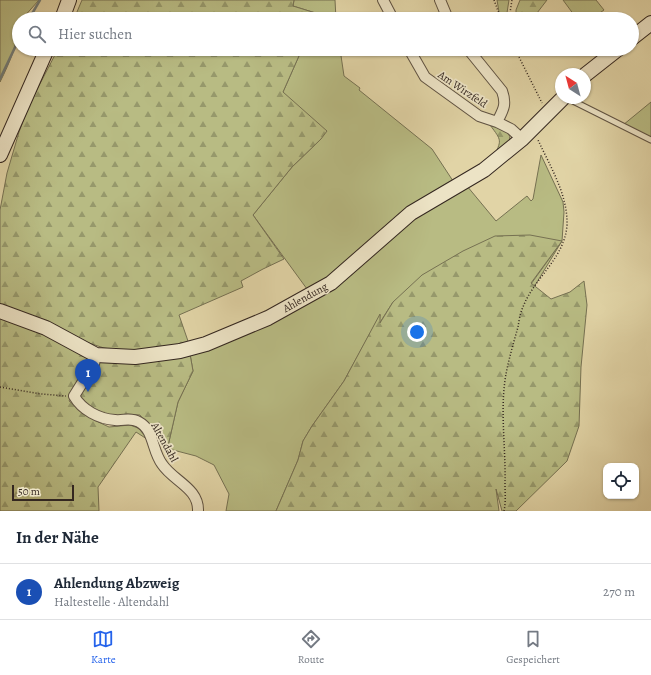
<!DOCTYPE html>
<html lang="de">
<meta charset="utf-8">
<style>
:root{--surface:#fff;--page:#f6f6f7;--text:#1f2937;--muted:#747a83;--line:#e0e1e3;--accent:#2563eb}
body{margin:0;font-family:Alegreya,serif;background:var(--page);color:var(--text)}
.controls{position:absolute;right:12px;bottom:12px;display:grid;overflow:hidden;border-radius:8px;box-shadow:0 1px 3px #0004}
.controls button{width:36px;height:36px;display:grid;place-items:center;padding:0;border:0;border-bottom:1px solid var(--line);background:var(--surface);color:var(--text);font:20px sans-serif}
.compass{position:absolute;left:555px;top:68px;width:36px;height:36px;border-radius:50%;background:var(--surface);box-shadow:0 1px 3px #0004;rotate:324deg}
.scale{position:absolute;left:12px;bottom:10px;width:62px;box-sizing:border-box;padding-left:4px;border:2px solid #342720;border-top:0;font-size:11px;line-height:14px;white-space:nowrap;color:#342720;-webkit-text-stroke:3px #ece3c5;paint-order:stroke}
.you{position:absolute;left:417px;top:332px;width:14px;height:14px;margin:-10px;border:3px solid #fff;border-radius:50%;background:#1a73e8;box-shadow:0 0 0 6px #1a73e833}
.badge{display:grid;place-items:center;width:26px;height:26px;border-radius:50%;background:var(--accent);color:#fff;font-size:13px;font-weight:700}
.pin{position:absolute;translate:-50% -33px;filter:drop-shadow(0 1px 2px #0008)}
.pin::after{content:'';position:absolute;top:21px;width:14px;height:12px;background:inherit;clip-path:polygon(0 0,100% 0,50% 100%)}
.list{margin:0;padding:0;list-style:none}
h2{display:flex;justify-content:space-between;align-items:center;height:52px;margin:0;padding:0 16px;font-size:17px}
h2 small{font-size:13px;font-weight:400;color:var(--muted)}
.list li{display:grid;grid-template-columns:26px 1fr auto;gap:12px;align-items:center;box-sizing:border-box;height:56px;padding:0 16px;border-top:1px solid var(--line)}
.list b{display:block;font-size:15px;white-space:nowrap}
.list p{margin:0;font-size:13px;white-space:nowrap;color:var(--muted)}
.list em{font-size:13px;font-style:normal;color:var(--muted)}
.icon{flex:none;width:22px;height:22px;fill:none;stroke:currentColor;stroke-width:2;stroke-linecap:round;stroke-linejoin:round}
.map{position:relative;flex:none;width:651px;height:511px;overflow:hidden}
.search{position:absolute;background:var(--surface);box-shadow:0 1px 3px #0004;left:12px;right:12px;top:12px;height:44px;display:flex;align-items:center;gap:10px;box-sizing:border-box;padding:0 14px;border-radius:22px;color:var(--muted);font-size:15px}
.sheet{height:108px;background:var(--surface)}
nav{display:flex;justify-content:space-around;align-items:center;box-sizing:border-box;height:56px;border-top:1px solid var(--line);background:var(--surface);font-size:11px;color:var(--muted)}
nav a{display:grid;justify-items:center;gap:2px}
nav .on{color:var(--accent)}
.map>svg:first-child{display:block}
.grass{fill:#b8bb83;stroke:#767152}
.forest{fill:url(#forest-firs);stroke:#767152}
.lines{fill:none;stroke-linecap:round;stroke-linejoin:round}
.stream{stroke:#717c79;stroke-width:2.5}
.lane-casing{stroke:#5f5242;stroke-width:7}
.street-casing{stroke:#5f5242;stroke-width:12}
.secondary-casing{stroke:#342720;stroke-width:16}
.path{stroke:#342720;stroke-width:1.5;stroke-dasharray:1 2;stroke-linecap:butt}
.lane{stroke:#ece3c5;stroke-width:5}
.street{stroke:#ece3c5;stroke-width:10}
.secondary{stroke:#ece3c5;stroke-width:14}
.labels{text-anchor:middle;stroke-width:3.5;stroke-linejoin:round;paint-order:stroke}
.street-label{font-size:11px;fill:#342720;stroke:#ece3c5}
</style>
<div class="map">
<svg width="651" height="511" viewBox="0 0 651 511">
<defs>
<pattern id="forest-firs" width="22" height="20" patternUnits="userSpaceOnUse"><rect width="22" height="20" fill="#b8bb83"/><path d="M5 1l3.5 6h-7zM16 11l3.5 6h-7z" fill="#96986b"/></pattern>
</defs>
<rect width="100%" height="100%" fill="#e1d4a6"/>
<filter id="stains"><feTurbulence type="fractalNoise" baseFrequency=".005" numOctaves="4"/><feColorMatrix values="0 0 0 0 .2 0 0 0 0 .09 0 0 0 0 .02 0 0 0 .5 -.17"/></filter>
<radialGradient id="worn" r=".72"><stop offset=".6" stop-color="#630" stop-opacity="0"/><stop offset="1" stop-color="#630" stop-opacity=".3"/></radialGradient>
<path class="grass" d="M0,0H39L22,19H19C19,41 10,62 0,82Z
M294,0H335L336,19H320L322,15L293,6Z
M497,0H509L506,19H502L499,12Z
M563,0H596L604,10L591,19H577Z
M302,49H340L344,76L360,88L359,90L432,149L455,184L328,279L307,289L253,215L292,167L321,139L283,92Z
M651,102V139L623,125Z
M541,155L563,202L564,212L562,241L534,287L531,284L562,241L393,302L379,324L380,315L344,381L312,426L303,441L298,460L276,511H226L229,494L214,465L196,456L173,450L168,446L178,402L193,371L190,354L275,319L415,215L467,186L496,221L527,196L531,201L533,199Z"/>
<path class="forest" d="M82,0H294L293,6L322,15L320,19H74Z
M520,0H547L537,13L535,19H516V10Z
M58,49H302L283,92L327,131L321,139L292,167L253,215L284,259L263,269L241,281L243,287L179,315L189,344L122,351L104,348L86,342L0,308V210L7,173L19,132L30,103Z
M490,125C495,127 504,129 508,133C515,142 499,153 493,158C502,140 502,141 490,125Z
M530,235L562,241L531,283L551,299L570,292L584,281L587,305L581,367L579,426L567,461L516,511H502L496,489L499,511H276L298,460L303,441L312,426L344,381L380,314V323L393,302L422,275L463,251L495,236Z
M0,318L50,335L88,357C91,368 74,390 69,401L94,420L109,427L130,425L138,428L150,438V441L136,432L98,487L99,511H0Z
M190,354L193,371L178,402L168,446L157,434L155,435L140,415L126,414L112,418L96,414L81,399L80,394L99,361Z"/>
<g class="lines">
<path class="stream" d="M29,19L40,0
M0,79L19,39"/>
<defs>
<path id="lane" d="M567,98L651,140"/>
<path id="street" d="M383,0L393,19
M440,0L448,19
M409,49L425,77L479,116L497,122L511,129L522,139
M468,49L502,91C507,105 503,110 497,122
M96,355L94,364L74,396C82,410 99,419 115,420C124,421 130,417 139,422C154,430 152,451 162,464C173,481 199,488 198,511"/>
<path id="secondary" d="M62,19L69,0
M632,38L651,23
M585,75L618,49
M0,155L47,49
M0,311L46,328L96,355L135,357L180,351L206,344L268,318L331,283L411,213L484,170L522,139L563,98"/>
</defs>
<use href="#lane" class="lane-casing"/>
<use href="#street" class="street-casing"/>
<use href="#secondary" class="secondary-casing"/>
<path class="path" d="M494,0L501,19
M509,19L512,0
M515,49L542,103
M0,387L41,394L66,396
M504,511C506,502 505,493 505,484C506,446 499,406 507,369C510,355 514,341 518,327C519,321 520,313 523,307C534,278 565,258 567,225C568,195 550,166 538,140"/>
<use href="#lane" class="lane"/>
<use href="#street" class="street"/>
<use href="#secondary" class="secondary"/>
</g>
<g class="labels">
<g class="street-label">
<text transform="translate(463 89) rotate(34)" y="4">Am Wirzfeld</text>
<text transform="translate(305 297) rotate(-29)" y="4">Ahlendung</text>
<text transform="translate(165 442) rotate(61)" y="4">Altendahl</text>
</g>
</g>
<rect width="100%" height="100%" filter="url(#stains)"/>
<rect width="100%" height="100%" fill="url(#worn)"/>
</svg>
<div class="controls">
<button><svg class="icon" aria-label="locate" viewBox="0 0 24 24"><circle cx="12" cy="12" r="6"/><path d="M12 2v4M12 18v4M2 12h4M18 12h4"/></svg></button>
</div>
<svg class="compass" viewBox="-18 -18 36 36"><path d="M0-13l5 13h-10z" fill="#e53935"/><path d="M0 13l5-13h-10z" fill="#747a83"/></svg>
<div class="scale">50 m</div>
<div class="you"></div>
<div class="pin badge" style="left:88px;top:392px;background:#1a4fb4">1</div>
<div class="search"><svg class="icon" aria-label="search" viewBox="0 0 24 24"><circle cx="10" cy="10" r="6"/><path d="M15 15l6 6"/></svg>Hier suchen</div>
</div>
<section class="sheet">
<h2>In der Nähe<small></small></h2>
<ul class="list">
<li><span class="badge" style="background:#1a4fb4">1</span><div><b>Ahlendung Abzweig</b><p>Haltestelle · Altendahl</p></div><em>270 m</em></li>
</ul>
</section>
<nav>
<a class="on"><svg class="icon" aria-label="map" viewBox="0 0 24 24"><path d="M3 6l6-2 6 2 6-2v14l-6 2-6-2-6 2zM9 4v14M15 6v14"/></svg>Karte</a>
<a><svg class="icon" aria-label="directions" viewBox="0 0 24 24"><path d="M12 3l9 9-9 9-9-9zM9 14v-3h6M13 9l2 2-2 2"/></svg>Route</a>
<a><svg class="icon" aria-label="saved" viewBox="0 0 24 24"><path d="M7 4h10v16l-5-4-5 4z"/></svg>Gespeichert</a>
</nav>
